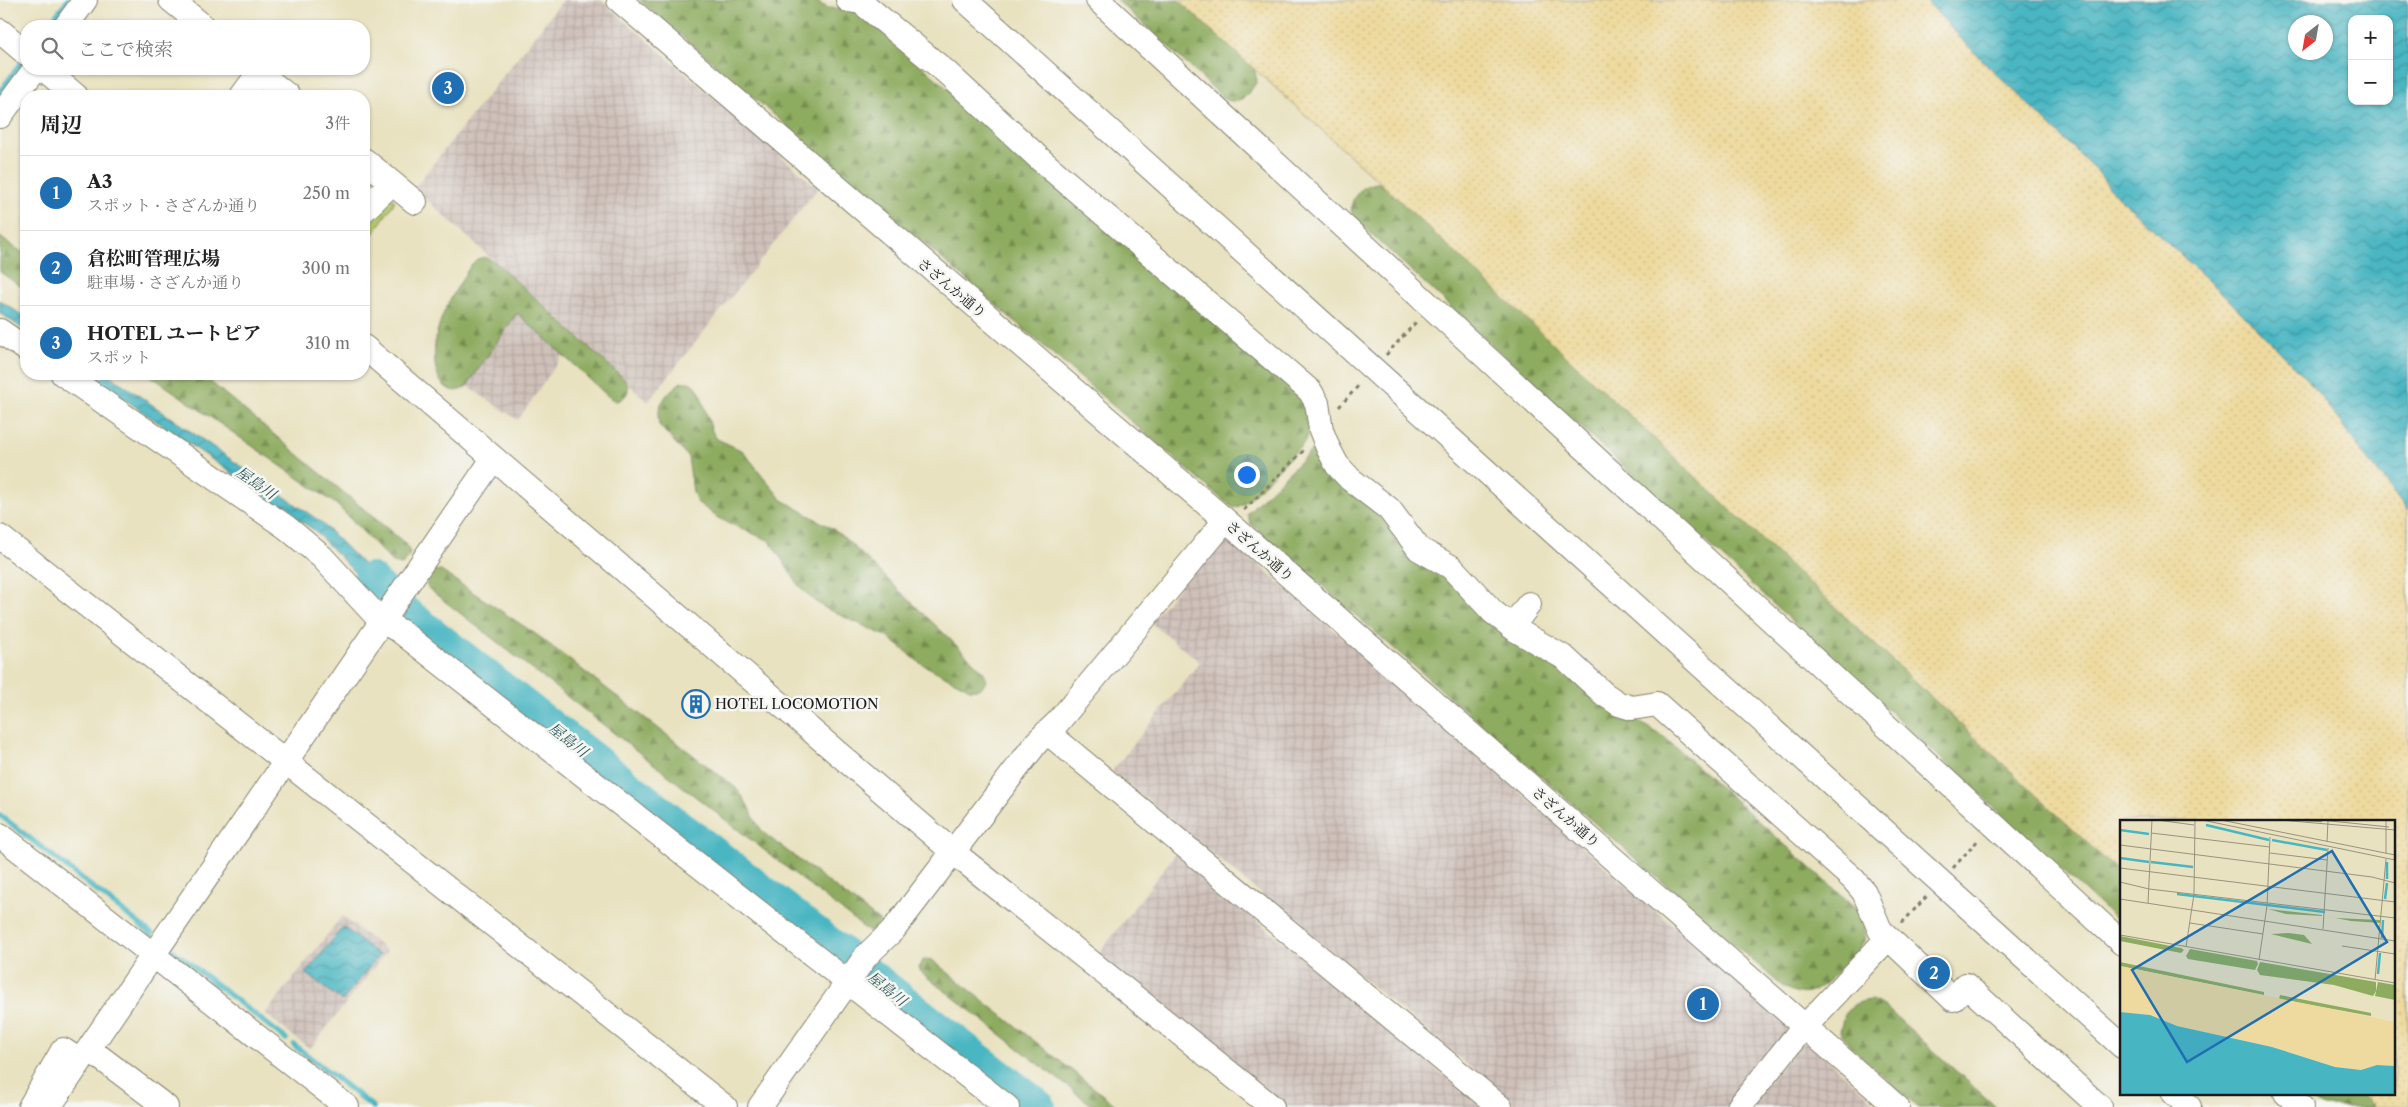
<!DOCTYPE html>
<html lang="ja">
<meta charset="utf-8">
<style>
:root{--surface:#fff;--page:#f6f6f6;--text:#222;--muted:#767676;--line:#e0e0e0;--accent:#1f6fb2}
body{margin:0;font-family:"Libre Caslon Text","Noto Serif JP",serif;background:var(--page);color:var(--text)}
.controls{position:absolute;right:15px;top:15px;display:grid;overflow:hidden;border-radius:10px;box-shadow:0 1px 4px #0004}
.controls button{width:45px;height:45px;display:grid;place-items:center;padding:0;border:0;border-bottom:1px solid var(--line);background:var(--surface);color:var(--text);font:25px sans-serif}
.compass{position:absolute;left:2288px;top:15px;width:45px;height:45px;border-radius:50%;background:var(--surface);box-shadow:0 1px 4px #0004;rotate:211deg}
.you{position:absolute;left:1246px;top:474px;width:18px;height:18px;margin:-12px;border:4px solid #fff;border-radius:50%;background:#1a73e8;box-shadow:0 0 0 8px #1a73e833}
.badge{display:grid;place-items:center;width:32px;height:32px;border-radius:50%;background:var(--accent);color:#fff;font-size:16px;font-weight:700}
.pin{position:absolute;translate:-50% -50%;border:2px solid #fff;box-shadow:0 1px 5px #0006}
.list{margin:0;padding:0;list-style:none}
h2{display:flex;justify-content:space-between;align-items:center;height:65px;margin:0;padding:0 20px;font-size:21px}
h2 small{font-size:16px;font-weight:400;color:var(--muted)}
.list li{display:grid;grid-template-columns:32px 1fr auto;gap:15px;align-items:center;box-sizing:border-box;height:75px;padding:0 20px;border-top:1px solid var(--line)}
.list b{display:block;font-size:19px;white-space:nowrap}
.list p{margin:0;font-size:16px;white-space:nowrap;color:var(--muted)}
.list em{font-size:16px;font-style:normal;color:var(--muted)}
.icon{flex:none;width:28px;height:28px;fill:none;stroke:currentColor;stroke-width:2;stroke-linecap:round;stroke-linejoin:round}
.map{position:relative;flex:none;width:2408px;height:1107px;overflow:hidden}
.search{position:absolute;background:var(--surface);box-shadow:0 1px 4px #0004;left:20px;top:20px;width:350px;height:55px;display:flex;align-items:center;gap:12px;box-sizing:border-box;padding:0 18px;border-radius:20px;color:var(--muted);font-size:19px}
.panel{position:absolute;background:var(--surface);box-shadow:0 1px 4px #0004;left:20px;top:90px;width:350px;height:290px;border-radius:20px}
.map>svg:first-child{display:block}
.industrial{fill:url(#industrial-grid)}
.forest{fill:url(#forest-firs);stroke:#55643e}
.sand{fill:url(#sand-dots);stroke:#857b5d}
.garden{fill:#b3c86c;stroke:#687244}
.water{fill:url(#water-waves);stroke:#32696f;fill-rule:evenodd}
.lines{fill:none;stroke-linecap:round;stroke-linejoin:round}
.stream{stroke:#48b6c2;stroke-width:5.5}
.river{stroke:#48b6c2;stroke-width:34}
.minor-casing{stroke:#827f6e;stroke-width:26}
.path{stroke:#827f6e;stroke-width:3;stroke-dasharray:4 4;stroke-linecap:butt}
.minor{stroke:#fff;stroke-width:24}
.labels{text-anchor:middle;stroke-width:5;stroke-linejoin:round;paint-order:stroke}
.street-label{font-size:14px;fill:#1c1c1c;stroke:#f6f6f2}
.poi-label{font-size:14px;fill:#1c1c1c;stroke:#f6f6f2;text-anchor:start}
.water-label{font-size:15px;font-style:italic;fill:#2e5a5e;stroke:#f6f6f2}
.inset-river{fill:none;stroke:#48b6c2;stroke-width:2.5}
.inset-road{fill:none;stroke:#97937e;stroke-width:1}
.view{fill:#1f6fb2;fill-opacity:0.15;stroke:#1f6fb2;stroke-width:2.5}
.inset-edge{fill:none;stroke:#1c1c1c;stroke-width:2.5}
</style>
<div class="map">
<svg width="2408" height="1107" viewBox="0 0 2408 1107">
<defs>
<pattern id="industrial-grid" width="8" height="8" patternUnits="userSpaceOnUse" patternTransform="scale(1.25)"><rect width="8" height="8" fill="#cfc1ba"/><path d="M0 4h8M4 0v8" fill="none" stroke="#b1a59f"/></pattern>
<pattern id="forest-firs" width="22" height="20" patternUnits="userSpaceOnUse" patternTransform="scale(1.25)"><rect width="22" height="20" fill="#8eac60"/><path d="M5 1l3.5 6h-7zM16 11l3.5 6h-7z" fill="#738b4e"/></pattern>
<pattern id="sand-dots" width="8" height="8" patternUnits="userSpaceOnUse" patternTransform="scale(1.25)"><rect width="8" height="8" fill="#eeda9e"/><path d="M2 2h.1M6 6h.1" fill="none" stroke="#ccba88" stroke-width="1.8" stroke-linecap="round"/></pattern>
<pattern id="water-waves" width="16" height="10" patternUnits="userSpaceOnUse" patternTransform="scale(1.25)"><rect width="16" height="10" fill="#48b6c2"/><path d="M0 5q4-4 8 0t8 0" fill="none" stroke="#3b939d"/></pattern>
</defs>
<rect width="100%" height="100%" fill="#f6f6f2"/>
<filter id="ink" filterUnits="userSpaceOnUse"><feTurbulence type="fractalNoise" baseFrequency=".02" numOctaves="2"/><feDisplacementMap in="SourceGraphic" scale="10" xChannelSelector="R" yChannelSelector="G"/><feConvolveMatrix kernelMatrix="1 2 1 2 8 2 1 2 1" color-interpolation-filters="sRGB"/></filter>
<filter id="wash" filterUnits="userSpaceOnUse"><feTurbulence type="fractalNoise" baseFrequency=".0096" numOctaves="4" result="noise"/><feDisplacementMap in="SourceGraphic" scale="20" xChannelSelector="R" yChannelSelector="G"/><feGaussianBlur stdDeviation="1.12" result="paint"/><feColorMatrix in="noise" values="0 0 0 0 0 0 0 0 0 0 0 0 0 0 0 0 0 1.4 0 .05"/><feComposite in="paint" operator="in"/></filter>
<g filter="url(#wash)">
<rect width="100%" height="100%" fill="#e9e2c0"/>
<path class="industrial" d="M563,0H601L818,188L648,402L414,188Z
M517,313L563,355L518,420L467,386Z
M1228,538L1787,1025L1788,1035L1730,1107H1518L1112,771L1200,662L1150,622L1220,539Z
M1176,853L1482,1107H1283L1096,957Z
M342,916L387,951L310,1049L265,1014Z
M1809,1043L1880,1107H1748L1799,1044Z"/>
<path class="forest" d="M640,0H813L828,8L857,10L1303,396L1311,426L1305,442L1244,504L1234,508L1229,505Z
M1117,0H1178L1254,68L1257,81C1250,93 1240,106 1225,99Z
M1378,183L1386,188L2122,875V925L1354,218C1345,202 1361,184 1378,183Z
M0,237L26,255V290L0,272Z
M485,257L495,262L626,381C631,391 627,398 616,401L610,398L517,313L467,386C460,391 454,393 446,387C439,382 436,372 435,364C431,324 452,297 471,265L477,259Z
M148,374H201L407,545L410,554L402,565L393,563L336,504Z
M681,382H689L696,386L700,393L712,431L717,439L743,451L781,499L833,529L848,541L983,671L987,679C983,688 980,690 970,689L920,663L888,637L827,609L813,600L799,586L770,541L718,518L697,502L693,492L688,457L659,425L658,415L661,404L668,393Z
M1312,450L1318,451L1438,569L1550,659L1631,717L1664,737L1857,909C1862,918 1868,927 1865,938C1862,952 1825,987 1811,992C1801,996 1791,991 1782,986L1251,524L1247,514L1250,510Z
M435,570L441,571L537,635L736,788C749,802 752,820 765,834L878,920L881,925L873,933L868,931L429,589L426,584Z
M926,959L932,960L1118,1107H1094L922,973L919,968L921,962Z
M1871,1000L1884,1006L1996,1107H1918L1850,1046L1840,1031C1845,1010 1849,1003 1871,1000Z
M2305,1093H2359L2374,1107H2320Z"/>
<path class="sand" d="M1178,0H1926L1967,45L2098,172L2112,191L2219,290L2308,380L2408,512V1107H2374L2359,1093H2394V821H2122V875L1386,188Z"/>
<path class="garden" d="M390,196L394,200V203L364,247V218Z"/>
<path class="water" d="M1926,0H2408V512L2308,380L2219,290L2112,191L2098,172L1967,45ZM2352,19H2389V101H2352ZM2296,22H2326V52H2296Z
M0,300L26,318V331L0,313Z
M88,374H108L321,522L397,599L389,608L314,530Z
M343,927L379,955L342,1001L306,973Z"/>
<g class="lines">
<path class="stream" d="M48,26L68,0
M0,92L23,60
M0,815L152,934
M172,950L286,1039
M294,1045L373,1107"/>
<path class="river" d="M370,579L409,616L1039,1107"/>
</g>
</g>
<g filter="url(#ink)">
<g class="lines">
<defs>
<path id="minor" d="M171,0L203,26
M619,0L1231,525L1897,1107
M848,0L861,2L946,72L1042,161L1310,391L1317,403L1321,430L1328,448L1337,465L1350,479L1389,509L1419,549L1451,567L1493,612L1516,630L1565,658L1604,694L1619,704L1632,708L1657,704L1853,879L1864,892L1880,930L1953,999L1966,985L2100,1107
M965,0L2122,1046
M1098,0L2122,943
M66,26L85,0
M0,31L26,53
M44,69L76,96
M254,69L288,96
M242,96L259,73
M0,116L35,69
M364,160L415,202
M364,210L392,183
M0,331L26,349
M364,347L953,852L1272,1107
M63,374L286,527L322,557L381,621L400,631L1007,1107
M0,537L725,1107
M1512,627L1529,604
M1047,732L1500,1107
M0,835L347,1107
M89,1049L166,1107
M2174,1093L2189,1107
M2286,1093L2301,1107
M30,1107L63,1050L80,1061
M49,1107L493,459
M760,1107L866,956L894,929L1037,742L1058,722L1225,521
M1739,1107L1797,1035L1888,938"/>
</defs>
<use href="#minor" class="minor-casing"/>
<path class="path" d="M1386,355L1417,321
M1339,407L1360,384
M1244,510L1305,449
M1953,868L1979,839
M1902,923L1927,896"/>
<use href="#minor" class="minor"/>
</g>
</g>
<defs>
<symbol id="building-ring" viewBox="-11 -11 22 22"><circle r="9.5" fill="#f6f6f2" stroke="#1f6fb2" stroke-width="1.5"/><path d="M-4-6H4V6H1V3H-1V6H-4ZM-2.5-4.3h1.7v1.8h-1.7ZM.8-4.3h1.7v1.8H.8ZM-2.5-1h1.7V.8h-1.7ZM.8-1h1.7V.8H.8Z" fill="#1f6fb2"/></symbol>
</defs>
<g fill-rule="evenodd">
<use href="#building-ring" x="680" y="688" width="32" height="32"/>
</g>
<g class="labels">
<g class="street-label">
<text transform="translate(952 288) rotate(40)" y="5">さざんか通り</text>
<text transform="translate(1260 551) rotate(41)" y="5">さざんか通り</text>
<text transform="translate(1566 817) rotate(41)" y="5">さざんか通り</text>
</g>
<g class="poi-label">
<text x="715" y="709">HOTEL LOCOMOTION</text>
</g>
<g class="water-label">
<text transform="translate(256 483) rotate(35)" y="5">屋島川</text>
<text transform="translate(568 740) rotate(38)" y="5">屋島川</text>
<text transform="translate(887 989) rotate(38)" y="5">屋島川</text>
</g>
</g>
<g transform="translate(2120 820)">
<rect width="275" height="275" fill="#e9e2c0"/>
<path d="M148,89L202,95V96L166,94ZM205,96L216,98L260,100V103L231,101ZM169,113L184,115L192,124L151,114ZM0,116L61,128L64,130L61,133L0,121ZM70,129L137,141L138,144L135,150L68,139L66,136ZM0,142L144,172V175L0,146ZM140,142L256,162V171L253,176L214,165L140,155L137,150ZM258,162L275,165V180L255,176ZM160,175L251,193V196L159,179Z" fill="#8eac60"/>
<path d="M0,146L275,202V246L257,245L241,250L215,247L152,227L57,206L30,195L0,192Z" fill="#eeda9e"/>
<path d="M0,192L30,195L57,206L152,227L215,247L241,250L257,245L275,246V275H0Z" fill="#48b6c2"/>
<path class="inset-river" d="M185,0L202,1M86,5L149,20M0,10L29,14M152,20L207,30M0,38L29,42M31,42L73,47M267,42V59M57,74L205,92M265,79L267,63M262,118L263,100M258,154L260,133"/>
<path class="inset-road" d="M37,0L74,5M82,0L275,40M101,0L275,35M160,0L275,10M201,0L269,7M31,13L150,27M207,22L208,1M0,25L252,57L275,63M150,33L207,40M266,33V0M0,48L275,82M0,62L29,69L275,98M0,79L275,121M28,83L32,0M70,103L143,114M203,109L208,28M0,115L275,163M222,126L275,134M66,127L74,74L75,0M139,140L147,86L150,17M255,160L266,39"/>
<path class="view" d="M212,31L267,122L67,242L12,150Z"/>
<rect width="275" height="275" class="inset-edge"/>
</g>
</svg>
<div class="controls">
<button>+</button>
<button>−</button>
</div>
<svg class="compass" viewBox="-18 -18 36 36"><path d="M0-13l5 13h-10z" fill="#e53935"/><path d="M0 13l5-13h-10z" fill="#767676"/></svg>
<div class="you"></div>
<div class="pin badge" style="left:1703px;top:1004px">1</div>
<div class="pin badge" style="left:1934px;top:973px">2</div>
<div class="pin badge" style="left:448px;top:88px">3</div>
<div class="search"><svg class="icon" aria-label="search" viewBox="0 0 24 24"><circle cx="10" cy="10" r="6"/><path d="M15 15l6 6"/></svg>ここで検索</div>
<section class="panel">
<h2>周辺<small>3件</small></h2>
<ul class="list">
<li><span class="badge">1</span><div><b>A3</b><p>スポット · さざんか通り</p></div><em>250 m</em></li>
<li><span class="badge">2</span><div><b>倉松町管理広場</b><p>駐車場 · さざんか通り</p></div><em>300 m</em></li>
<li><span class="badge">3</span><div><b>HOTEL ユートピア</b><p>スポット</p></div><em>310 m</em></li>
</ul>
</section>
</div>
